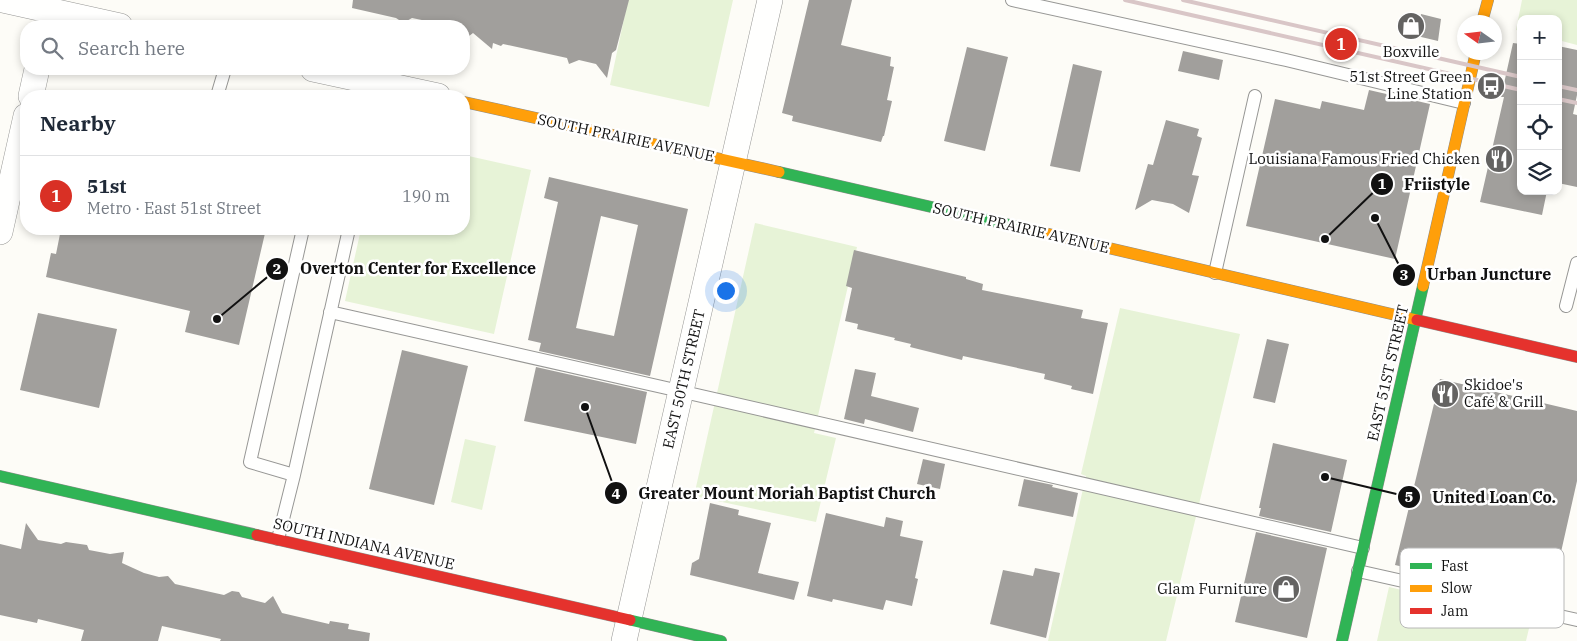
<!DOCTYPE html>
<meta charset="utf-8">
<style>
:root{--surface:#fff;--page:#f2f2f3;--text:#1f2937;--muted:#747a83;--line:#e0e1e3;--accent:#d93025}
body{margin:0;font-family:"IBM Plex Serif",serif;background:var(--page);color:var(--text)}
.controls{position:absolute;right:15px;top:15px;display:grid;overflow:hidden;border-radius:10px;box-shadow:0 2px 8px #0003}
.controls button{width:45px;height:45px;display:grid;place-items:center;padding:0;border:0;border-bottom:1px solid var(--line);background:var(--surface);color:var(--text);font:25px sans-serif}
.compass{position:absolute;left:1457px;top:15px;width:45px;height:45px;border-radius:50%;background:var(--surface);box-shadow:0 2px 8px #0003;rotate:284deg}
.you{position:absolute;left:725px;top:290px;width:18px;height:18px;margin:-12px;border:4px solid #fff;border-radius:50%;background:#1a73e8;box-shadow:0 0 0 8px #1a73e833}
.badge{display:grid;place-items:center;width:32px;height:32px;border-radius:50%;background:var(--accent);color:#fff;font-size:16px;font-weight:700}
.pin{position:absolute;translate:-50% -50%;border:2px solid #fff;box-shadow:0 1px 5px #0006}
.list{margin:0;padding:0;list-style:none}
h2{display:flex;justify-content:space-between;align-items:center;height:65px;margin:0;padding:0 20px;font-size:21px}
h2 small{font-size:16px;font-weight:400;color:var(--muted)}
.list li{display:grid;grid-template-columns:32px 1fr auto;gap:15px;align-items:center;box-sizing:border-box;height:80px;padding:0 20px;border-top:1px solid var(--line)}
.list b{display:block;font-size:19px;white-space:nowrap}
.list p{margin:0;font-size:16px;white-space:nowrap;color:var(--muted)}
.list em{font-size:16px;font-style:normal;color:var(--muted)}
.icon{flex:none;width:28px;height:28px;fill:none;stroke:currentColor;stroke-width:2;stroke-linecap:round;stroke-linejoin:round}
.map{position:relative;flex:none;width:1577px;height:641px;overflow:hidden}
.search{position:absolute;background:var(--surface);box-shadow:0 2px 8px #0003;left:20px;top:20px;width:450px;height:55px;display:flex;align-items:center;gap:12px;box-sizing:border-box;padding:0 18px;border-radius:20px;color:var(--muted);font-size:19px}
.panel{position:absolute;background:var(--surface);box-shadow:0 2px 8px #0003;left:20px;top:90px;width:450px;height:145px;border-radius:20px}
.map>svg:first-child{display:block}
.green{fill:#e7f3d7}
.building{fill:#a19f9c;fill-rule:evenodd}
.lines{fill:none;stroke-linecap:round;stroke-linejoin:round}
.lane-casing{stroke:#979795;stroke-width:14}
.street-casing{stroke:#979795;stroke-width:26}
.fast-casing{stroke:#8e8d8b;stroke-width:12}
.slow-casing{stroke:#8e8d8b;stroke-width:12}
.jam-casing{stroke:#8e8d8b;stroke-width:12}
.lane{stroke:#fffffe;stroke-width:12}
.street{stroke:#fffffe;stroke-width:25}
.fast{stroke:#30b455;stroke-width:11}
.slow{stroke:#ff9f0a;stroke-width:11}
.jam{stroke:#e5322d;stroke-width:11}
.rail{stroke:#d9c6c7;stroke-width:4}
.labels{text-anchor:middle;stroke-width:5;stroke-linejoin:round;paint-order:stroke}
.poi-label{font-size:15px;fill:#111;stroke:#fff;text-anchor:end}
.street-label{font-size:15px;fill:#111;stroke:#fff}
.key{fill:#fff;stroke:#b8b8b8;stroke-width:1}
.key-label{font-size:14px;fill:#111}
.leader{fill:none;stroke:#111;stroke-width:2}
.callout-dot{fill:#111;stroke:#fff;stroke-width:2}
.mark-label{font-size:15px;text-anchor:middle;font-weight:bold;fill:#fff}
.callout-label{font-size:16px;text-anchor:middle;font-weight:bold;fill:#111;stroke:#fff;stroke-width:5;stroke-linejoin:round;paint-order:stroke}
</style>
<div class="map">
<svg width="1577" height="641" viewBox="0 0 1577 641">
<rect width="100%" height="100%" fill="#fdfcf7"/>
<path class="green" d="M628,0H733L709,107L610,85Z
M1522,0H1577V45L1558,40V19H1521V31L1516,30Z
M464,155L531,170L494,334L345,301L361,229H464Z
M755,223L857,247L814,433L836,438L816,522L694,496Z
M1120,308L1240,334L1166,641H1048L1086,476L1081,474Z
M465,439L496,446L482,510L451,502Z
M1389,587L1531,620L1526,641H1377Z"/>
<path class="building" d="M353,0H629L616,50L612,53L607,78L596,64L579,60L569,64L567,58L503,44L501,46L493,43L492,49L473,33L464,40V26H451L412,18L405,22L399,20L396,18L352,8Z
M809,0H852L841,45L891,57L890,66L894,67L887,100L892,101L884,136H883L881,142L792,121L793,116L782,113Z
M1421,14L1441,19L1438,41L1417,36Z
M1513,43L1521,44V191H1547L1542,215L1480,202L1504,97H1501Z
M1558,46L1577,50V95L1573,114L1577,115V187L1558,183Z
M967,47L1008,57L985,151L944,141Z
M1183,51L1223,60L1219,80L1178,71Z
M1073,64L1102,71L1080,172L1050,166Z
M1369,90L1430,104L1395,259L1246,226L1275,99L1320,109L1322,101L1364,110Z
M1166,120L1199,129L1197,136L1202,138L1192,175L1199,176L1189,213L1173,204L1152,200L1135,210L1148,164L1153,165Z
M549,177L688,209L650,376L539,351L541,343L528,340L558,202L544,198ZM601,216L638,225L614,336L576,328Z
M61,229H266L239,345L185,332L190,311L46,277L51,253L56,254Z
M854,250L966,277V279L983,284L982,290L1083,310L1081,318L1108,323L1093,394L1071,389L1072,386L1044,379L1045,374L963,356L962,360L910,347L911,344L894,340L895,338L857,329L858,324L845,321L852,288L846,286Z
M38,313L117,329L99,408L20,390Z
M1267,339L1289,344L1275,403L1253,398Z
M402,350L468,366L434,505L369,489Z
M536,367L647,392L636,444L524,421Z
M855,369L876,373L871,396L919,408L913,432L865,419L864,424L844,419Z
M1440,379L1577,411V481L1550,601L1395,565Z
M1273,443L1347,460L1331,532L1259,516L1261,508H1259Z
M923,459L945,464L940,489L917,484Z
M1024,479L1053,485L1052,487L1078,493L1073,517L1018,506Z
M710,503L739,510L738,515L771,523L758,573L799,582L794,600L690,575L692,563L699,559Z
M826,513L884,527L886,517L903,521L900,536L923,541L915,578L918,579L912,606L886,600L883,610L833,599L832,602L807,596Z
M26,523L38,540L61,544L66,542L87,545L89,550L110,554L124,552L122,563L144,573L159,577L168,576L175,584L224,595L232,591L239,592L242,597L265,603L273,596L282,613L329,624L330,621L349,624L348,629L370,633L369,641H220L221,639L162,626L158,641H81L84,630L38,619L37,623L0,615V544L21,549Z
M1256,532L1327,548L1307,638L1235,622Z
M1035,568L1060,573L1046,638L990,624L1003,570L1033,576Z"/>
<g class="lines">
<defs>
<path id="lane" d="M1012,0L1286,60L1464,103
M217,96L225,69
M1215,273L1255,96
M1566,306L1577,263
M330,312L662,387L1363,548
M294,475L349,229
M278,539L294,475L250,462L303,229
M1358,571L1577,620"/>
<path id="street" d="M3,0L120,26
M313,69L438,96
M31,96L37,69
M0,232L26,116
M624,641L770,0"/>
<path id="fast" d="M779,172L1023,228
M0,476L257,535
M630,620L721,641
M1342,641L1423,286"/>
<path id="slow" d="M1482,22L1488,0
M464,102L779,172
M1023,228L1417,320
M1423,286L1476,52"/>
<path id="jam" d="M1417,320L1577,357
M257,535L630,620"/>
</defs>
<use href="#lane" class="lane-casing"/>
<use href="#street" class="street-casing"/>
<use href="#fast" class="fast-casing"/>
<use href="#slow" class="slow-casing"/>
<use href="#jam" class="jam-casing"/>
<use href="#lane" class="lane"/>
<use href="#street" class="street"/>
<use href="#fast" class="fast"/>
<use href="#slow" class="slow"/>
<use href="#jam" class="jam"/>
<path class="rail" d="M1125,0L1521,90
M1183,0L1521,77
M1558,86L1577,90
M1558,99L1577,103"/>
</g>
<defs>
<symbol id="shop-disc" viewBox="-11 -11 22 22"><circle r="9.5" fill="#646362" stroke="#fff"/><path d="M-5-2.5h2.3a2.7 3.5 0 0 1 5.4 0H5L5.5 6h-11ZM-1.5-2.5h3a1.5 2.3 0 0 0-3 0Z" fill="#fff"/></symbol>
<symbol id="bus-disc" viewBox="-11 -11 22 22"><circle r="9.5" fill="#646362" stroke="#fff"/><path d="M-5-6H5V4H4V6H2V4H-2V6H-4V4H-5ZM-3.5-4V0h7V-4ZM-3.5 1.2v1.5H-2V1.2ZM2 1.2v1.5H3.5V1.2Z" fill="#fff"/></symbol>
<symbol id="restaurant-disc" viewBox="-11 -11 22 22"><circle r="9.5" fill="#646362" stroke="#fff"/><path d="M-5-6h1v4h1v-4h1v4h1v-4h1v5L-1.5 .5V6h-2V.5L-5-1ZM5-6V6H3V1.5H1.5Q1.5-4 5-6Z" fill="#fff"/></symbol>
</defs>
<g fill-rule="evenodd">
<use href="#shop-disc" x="1395" y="10" width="32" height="32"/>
<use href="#bus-disc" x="1475" y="70" width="32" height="32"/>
<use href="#restaurant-disc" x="1483" y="143" width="32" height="32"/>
<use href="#restaurant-disc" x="1429" y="378" width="32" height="32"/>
<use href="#shop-disc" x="1270" y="573" width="32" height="32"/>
</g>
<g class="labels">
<g class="poi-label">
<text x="1411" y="57" text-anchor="middle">Boxville</text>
<text x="1472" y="82">51st Street Green<tspan x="1472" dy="17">Line Station</tspan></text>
<text x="1480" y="164">Louisiana Famous Fried Chicken</text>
<text x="1464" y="390" text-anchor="start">Skidoe's<tspan x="1464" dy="17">Café &amp; Grill</tspan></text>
<text x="1267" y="594">Glam Furniture</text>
</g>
<g class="street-label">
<text transform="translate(626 138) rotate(12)" y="5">SOUTH PRAIRIE AVENUE</text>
<text transform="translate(1021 228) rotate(13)" y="5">SOUTH PRAIRIE AVENUE</text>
<text transform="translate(1388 373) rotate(-77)" y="5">EAST 51ST STREET</text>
<text transform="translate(684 379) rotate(-77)" y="5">EAST 50TH STREET</text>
<text transform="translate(364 544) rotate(13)" y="5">SOUTH INDIANA AVENUE</text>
</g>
</g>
<rect x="1400" y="548" width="164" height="80" rx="8" class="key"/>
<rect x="1410" y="563" width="22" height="6" fill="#30b455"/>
<rect x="1410" y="585" width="22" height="7" fill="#ff9f0a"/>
<rect x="1410" y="608" width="22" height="6" fill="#e5322d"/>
<g class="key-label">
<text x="1441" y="571">Fast</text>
<text x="1441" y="593">Slow</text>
<text x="1441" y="616">Jam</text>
</g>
<path class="leader" d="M1325 239L1382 184M217 319L277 269M1375 218L1404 275M585 407L616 493M1325 477L1409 497"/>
<g class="callout-dot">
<circle cx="1325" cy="239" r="5"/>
<circle cx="217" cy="319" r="5"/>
<circle cx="1375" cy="218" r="5"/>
<circle cx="585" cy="407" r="5"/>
<circle cx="1325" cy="477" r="5"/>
<circle cx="1382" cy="184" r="12"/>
<circle cx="277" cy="269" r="12"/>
<circle cx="1404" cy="275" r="12"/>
<circle cx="616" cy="493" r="12"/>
<circle cx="1409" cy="497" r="12"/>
</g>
<g class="mark-label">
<text x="1382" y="189">1</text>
<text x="277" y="274">2</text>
<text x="1404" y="280">3</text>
<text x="616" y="499">4</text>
<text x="1409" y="502">5</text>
</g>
<g class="callout-label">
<text x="1437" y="190">Friistyle</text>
<text x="418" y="274">Overton Center for Excellence</text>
<text x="1489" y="280">Urban Juncture</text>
<text x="787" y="499">Greater Mount Moriah Baptist Church</text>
<text x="1494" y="503">United Loan Co.</text>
</g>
</svg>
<div class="controls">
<button>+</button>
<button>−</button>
<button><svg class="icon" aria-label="locate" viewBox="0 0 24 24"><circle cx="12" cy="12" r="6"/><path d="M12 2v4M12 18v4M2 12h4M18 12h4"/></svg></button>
<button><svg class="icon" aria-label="layers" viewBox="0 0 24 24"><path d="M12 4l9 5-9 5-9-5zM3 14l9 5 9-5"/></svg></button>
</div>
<svg class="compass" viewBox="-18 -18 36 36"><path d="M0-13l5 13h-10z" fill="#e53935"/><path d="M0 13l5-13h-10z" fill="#747a83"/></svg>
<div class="you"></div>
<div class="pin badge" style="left:1341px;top:44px">1</div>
<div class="search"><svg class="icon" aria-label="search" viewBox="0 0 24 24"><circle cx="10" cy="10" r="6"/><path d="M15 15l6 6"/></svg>Search here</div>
<section class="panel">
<h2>Nearby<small></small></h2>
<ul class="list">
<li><span class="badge">1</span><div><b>51st</b><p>Metro · East 51st Street</p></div><em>190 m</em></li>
</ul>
</section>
</div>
